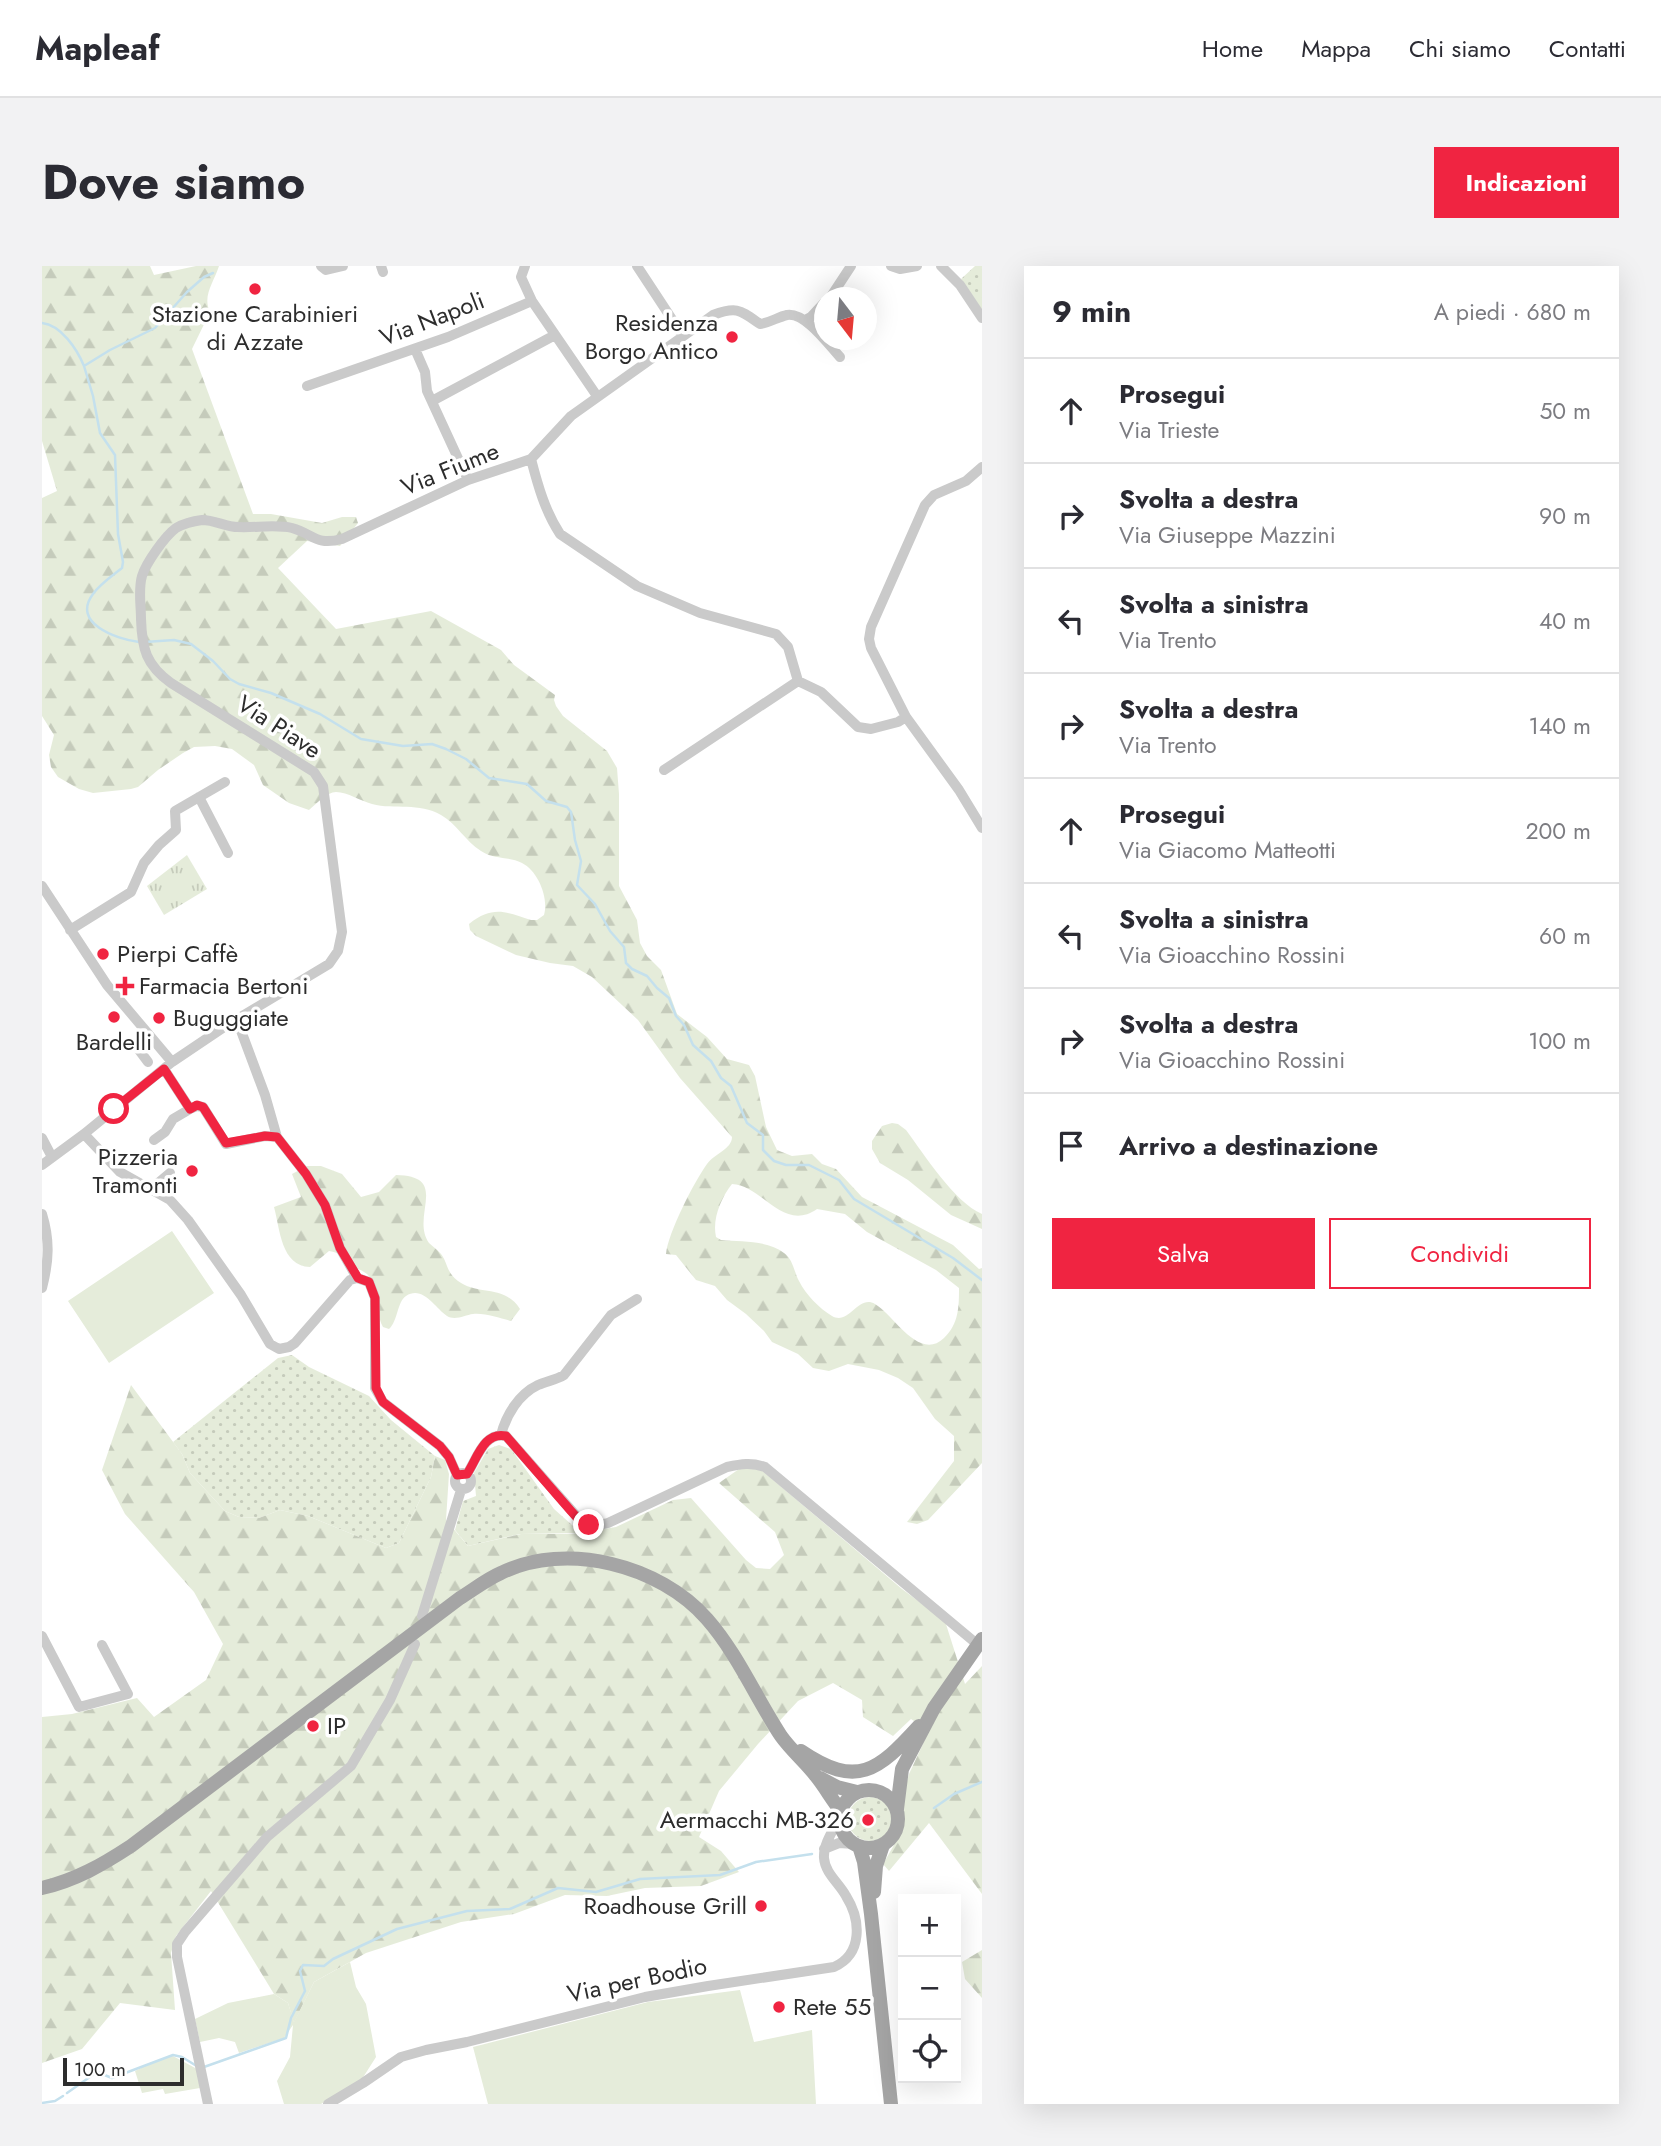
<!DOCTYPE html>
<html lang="it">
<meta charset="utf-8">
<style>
:root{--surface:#fff;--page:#f2f2f3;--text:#2b2b33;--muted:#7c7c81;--line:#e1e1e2;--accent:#f02441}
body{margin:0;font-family:Jost,sans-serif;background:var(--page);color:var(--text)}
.controls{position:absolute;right:21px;bottom:21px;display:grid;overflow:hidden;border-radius:0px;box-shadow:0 7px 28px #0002}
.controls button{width:63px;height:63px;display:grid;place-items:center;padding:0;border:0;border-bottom:2px solid var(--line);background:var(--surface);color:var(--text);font:35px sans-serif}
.compass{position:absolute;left:772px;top:21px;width:63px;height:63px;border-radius:50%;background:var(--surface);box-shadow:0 7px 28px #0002;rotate:164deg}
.scale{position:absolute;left:21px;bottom:18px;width:121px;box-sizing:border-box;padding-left:7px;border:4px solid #2d2d2d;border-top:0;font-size:19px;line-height:24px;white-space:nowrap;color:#2d2d2d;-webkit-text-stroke:5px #fff;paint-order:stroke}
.stop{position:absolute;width:21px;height:21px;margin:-16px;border:5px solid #f02441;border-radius:50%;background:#fff}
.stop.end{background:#f02441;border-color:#fff;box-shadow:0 2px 7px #0008}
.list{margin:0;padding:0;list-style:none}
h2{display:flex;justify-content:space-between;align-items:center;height:91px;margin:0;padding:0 28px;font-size:30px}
h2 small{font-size:23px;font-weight:400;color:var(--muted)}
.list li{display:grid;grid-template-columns:46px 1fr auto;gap:21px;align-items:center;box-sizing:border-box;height:105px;padding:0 28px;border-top:2px solid var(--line)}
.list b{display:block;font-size:26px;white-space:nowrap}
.list p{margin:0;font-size:23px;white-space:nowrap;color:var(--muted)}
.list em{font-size:23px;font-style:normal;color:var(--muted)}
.actions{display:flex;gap:14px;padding:21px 28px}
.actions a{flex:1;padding:16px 0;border:2px solid var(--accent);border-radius:0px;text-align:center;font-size:24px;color:var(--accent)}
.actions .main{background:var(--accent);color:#fff}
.icon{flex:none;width:38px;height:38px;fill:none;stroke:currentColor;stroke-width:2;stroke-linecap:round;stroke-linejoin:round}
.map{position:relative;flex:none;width:940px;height:1838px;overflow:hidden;border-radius:0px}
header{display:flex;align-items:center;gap:42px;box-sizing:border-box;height:98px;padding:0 35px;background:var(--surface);border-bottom:2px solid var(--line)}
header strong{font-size:33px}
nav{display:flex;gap:38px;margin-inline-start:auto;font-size:24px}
.intro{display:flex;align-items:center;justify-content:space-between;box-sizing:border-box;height:168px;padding:0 42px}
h1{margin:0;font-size:49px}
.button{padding:18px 32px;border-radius:0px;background:var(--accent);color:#fff;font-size:24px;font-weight:700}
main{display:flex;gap:42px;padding:0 42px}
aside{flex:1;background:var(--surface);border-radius:0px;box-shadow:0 7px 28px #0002}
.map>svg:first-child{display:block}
.grass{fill:url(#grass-dots)}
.forest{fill:url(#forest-firs);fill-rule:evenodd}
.park{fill:url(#park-tufts)}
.garden{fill:#e5ecda}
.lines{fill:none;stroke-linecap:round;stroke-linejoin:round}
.stream{stroke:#c4e0ed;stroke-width:2.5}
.minor{stroke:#cacaca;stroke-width:10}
.major{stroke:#a5a5a5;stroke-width:14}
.route{stroke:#f02441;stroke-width:9}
.poi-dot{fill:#f02441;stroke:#fff;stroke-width:2.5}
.labels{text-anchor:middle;stroke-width:7;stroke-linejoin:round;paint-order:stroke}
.poi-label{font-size:24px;fill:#2d2d2d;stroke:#fff;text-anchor:start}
.street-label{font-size:24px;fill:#2d2d2d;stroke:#fff}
</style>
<header>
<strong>Mapleaf</strong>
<nav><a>Home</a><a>Mappa</a><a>Chi siamo</a><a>Contatti</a></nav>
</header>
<div class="intro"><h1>Dove siamo</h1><a class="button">Indicazioni</a></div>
<main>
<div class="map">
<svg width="940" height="1838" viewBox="0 0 940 1838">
<defs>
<pattern id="grass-dots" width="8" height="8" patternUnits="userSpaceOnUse" patternTransform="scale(1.75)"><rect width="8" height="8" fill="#e5ecda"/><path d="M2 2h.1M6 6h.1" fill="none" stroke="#c5cbbb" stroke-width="1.8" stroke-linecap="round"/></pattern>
<pattern id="forest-firs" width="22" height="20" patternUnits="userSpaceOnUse" patternTransform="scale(1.75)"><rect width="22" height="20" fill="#e5ecda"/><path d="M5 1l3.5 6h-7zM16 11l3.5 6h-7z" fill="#c5cbbb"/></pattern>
<pattern id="park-tufts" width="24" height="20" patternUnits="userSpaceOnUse" patternTransform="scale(1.75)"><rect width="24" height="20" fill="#e5ecda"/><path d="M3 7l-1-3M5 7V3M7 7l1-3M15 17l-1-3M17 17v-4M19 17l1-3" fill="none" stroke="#c5cbbb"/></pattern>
</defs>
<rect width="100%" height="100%" fill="#fff"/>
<path class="grass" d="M933,0H940V44L919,13Z
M250,1089L267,1101L327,1130L349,1154L393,1190L389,1211L357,1277L344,1282L266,1250L238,1244L217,1252L197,1251L183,1245L148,1207L140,1188L131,1176L236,1092Z
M457,1179L469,1183L512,1243L539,1267L478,1268L426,1280L413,1264L421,1235L434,1230L432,1207L446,1183Z
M806 1553a22 22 0 1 1 44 0a22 22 0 1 1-44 0Z"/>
<path class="forest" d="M0,0H108L112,9L154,0H177C172,16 160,30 168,46L150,83L211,248H229L280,257L300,251H314L316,257L298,280L265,275L236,302L294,363L389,345L459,384L472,399L513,429L512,434L514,440L521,450L565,485L575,502L577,528V620L595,654L598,677L605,690L619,704L635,748L665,771L685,793L707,799L713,810L724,861L735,884L750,890L770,888L780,898L794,903L820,931L911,979L937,1003L940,1002V1197L886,1254L875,1258L865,1256L912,1195V1170L893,1153L871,1122L856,1112L837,1104L806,1098L787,1105L771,1102L756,1088L730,1076L722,1065L704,1048L685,1034L673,1020L654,1014L634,989L624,988C626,967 652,916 665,898C672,888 690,883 690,871L638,812L596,754L550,711L531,700L508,697L474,689L434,670L428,664L427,658C451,639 464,646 489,654H495L502,649C507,632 496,605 480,597C467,590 452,594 439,585C423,575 415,558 399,549C377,536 353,544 330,538C318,535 306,526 294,526C285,526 274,538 267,544L247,537L221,519L212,499L190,483L173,480L152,481L141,487L116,504L96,521L89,523L51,527L37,523L16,511L9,501L7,489L12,469L0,450V232L15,225L0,175ZM690,918C720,919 741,967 775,943L803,948L825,966L894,1004L917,1022C917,1040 917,1058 902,1072C877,1096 852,1049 833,1038C816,1028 807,1060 790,1050C777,1042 764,1029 757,1015C752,1006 751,993 742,987C726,974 699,976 679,974L674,971C670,953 679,932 690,918Z
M850,857L856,858L864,864C882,888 912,936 940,948V963L909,949L866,914L838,897L830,883V875L840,860Z
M265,900H279L300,908L319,931L337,926L354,909C409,910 368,950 387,977C391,981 396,984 399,988C406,997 404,1006 416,1015C436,1030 462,1018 478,1043L469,1055C457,1052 444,1047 431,1048C423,1049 413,1055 405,1050C393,1042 381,1019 364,1030C355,1036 356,1055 347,1063L341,1061C331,1042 343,1027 325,1008C320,1004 315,1003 310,1000C302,993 298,986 287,985L268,1001C239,1000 238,963 232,941L259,931L250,908Z
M89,1119L140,1188L148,1207L183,1245L197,1251L217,1252L238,1244L266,1250L344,1282L357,1277L389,1211L393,1190L403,1194L407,1208L404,1254L426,1280L479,1268H530L574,1261L631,1234L649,1232L704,1294L714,1302L728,1303L742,1289L733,1266L677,1217L697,1203L717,1202L860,1323L903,1355L923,1418L940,1400V1628L887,1557L847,1605L841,1598L859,1567L861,1554L859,1537L867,1508L887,1465L869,1453L851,1470L821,1451L820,1434L791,1417L756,1435L716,1478L677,1525L657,1571L679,1585L697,1606L659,1620L603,1622L565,1630L523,1629L472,1648L419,1656L324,1687L272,1716L252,1757L246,1737L232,1728L169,1625L134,1670L129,1687L133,1744L78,1737L40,1783L0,1797V1451L30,1448L95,1432L112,1451L164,1414L181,1378L152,1326L83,1248L60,1204Z
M940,1684V1732L923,1713L920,1696Z"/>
<path class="park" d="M145,589L165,623L122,649L105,620Z"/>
<path class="garden" d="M130,965L172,1027L67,1097L26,1035Z
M308,1696L314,1721L324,1738L334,1791L320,1813L279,1838H242L235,1815L248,1791L251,1759L242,1772L197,1787L193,1776L177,1772L158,1776L153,1753L186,1737L232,1728L246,1737L252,1756L272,1716Z
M698,1724L712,1776L770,1764L774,1838H446L431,1781L606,1736Z
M131,1790L155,1803L158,1822L123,1828L121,1823L100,1827L93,1805L118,1793Z"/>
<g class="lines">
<path class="stream" d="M0,57C19,59 35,83 42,100
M97,376C74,373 29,357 51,328C58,318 70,310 80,302L81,296L76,268L73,189L58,167L51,130L42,100L68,84L113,62L145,26L162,11L171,7
M103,376L132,374L149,378L171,395L188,413L197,418L229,427L278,448L319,473L361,480L390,478L404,483L424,493L447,512L485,518L504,535L525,541L529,546L533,574L539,595L535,619L553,638L568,665L582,681L584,697L590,703L605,710L615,722L627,732L634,750L642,759L651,779L669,795L679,812L689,820L705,857L721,869V884L732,895L744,899H767L797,914L812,933L911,992L940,1014
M892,1542L912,1528L940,1516
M162,1801L244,1772L249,1752L263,1725L258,1705L261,1699L282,1700L291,1693L355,1663L425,1645L468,1643L516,1622L554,1626L598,1613L678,1609L714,1596L770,1588
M25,1827L55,1806L70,1812L131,1789L140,1791L153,1799
M0,1837L13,1835L21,1830"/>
<path class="minor" d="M279,0L284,4L301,0
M339,0L341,6
M483,0L479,11L490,35L555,130
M595,0L641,70
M849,0L858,3L875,0
M899,0L918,19L940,52
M788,32L809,0
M763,54L769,51L782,37
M373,83L383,106L385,125L426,214
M265,120L406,71L490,35
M390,135L513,69
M489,193C496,220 503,245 518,268L595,320L658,347L734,368L746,381L756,415L779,426L816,461L829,463L856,456L864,451
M940,201L924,215L892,229L883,239L829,361L827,373L829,382L864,451L917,524L940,562
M622,504L756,415
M157,531L186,587
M0,620L65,719L130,796
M28,664L89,626L102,597L117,579L134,564L133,545L183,516
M195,754L223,829L235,871
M94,780L106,796
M122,803L148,843L155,840L161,841L184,878L223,870L235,871L264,908L283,939L298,982L315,1012
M42,868L78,906L128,934L146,954L199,1029L228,1078L237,1083L247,1081L253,1077L308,1014L315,1012L327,1016L333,1032V1122L341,1136L398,1180L407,1191L415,1209
M0,872L10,891
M112,874L123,866L131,853L148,843
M0,899L42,868L130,796L182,761L287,698L296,685L300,666L281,520L272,506L129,417C104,399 100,383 99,353C99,339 96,324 100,310C104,297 123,270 134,262C141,258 152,255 160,254C173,254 184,261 196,261C214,262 233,258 250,262C272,268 273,280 300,273L426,214L489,193L529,150L671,49C695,40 698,44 718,58C727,57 736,51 745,49C763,46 786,78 798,91
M109,923L128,907
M0,948C8,974 7,995 0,1022
M459,1169C464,1149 477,1128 496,1119C505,1115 514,1114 522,1109L569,1049L595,1033
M413 1215a8 8 0 1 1 16 0a8 8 0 1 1-16 0Z
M425,1208C435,1193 442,1165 464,1170L538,1254C548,1259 555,1260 566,1257L685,1201C699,1198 709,1196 723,1201L935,1378
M380,1350L419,1224
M0,1370L37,1441L86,1428L60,1379
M782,1583L797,1577L812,1578
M166,1838L135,1691V1678L143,1666L225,1571L309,1500L348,1434L373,1378
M286,1838L321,1817L359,1791L384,1784L425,1776L603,1731L666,1720L792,1701C821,1688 819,1654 804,1630C797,1617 783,1607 782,1592C781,1578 792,1563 798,1551"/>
<path class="major" d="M759,1485C815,1523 836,1505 877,1460
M778,1512L795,1521L815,1526
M798 1553a29 29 0 1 1 58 0a29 29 0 1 1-58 0Z
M855,1543L860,1503L892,1442L940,1373
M817,1580L822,1596L829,1648L849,1838
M0,1622C34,1614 60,1599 89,1580L418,1332C431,1324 445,1313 459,1307C524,1275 618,1299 665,1353C695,1387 714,1432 739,1470C749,1484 763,1496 774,1510C783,1521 790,1534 799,1545
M832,1626L834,1600L841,1579"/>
</g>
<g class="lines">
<path class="route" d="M72,843L122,803L148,843L155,839L161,841L184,877L223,870L235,871L264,908L283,939L298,982L316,1012L327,1016L333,1032L334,1122L341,1136L398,1180L407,1191L415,1209L425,1208C435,1193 442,1165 464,1170L529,1245L538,1255L547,1259"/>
</g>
<g class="poi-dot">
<circle cx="213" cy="23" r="7"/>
<circle cx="690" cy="71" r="7"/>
<circle cx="61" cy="688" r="7"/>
<path d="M79.5 709.5h7v7h7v7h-7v7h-7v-7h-7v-7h7z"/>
<circle cx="72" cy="751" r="7"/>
<circle cx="117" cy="752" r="7"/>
<circle cx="150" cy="905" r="7"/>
<circle cx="271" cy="1460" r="7"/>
<circle cx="826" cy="1554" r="7"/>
<circle cx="719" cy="1640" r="7"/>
<circle cx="737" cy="1741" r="7"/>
</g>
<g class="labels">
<g class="poi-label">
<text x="213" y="56" text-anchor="middle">Stazione Carabinieri<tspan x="213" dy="28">di Azzate</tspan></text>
<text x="676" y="65" text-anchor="end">Residenza<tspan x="676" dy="28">Borgo Antico</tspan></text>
<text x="75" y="696">Pierpi Caffè</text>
<text x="97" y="728">Farmacia Bertoni</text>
<text x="131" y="760">Buguggiate</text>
<text x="72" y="784" text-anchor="middle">Bardelli</text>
<text x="136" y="899" text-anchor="end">Pizzeria<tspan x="136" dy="28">Tramonti</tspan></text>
<text x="285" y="1468">IP</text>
<text x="812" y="1562" text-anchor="end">Aermacchi MB-326</text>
<text x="705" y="1648" text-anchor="end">Roadhouse Grill</text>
<text x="751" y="1749">Rete 55</text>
</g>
<g class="street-label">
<text transform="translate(390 53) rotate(-21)" y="8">Via Napoli</text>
<text transform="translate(408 203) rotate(-22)" y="8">Via Fiume</text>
<text transform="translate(237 461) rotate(33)" y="8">Via Piave</text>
<text transform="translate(595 1714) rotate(-12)" y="8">Via per Bodio</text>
</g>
</g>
</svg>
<div class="controls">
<button>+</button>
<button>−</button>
<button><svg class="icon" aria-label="locate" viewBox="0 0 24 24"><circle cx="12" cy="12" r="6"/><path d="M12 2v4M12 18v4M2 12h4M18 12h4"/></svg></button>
</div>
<svg class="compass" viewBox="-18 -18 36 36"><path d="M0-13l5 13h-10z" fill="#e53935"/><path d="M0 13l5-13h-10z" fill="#7c7c81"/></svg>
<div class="scale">100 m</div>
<div class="stop" style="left:72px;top:843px"></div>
<div class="stop end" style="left:547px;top:1259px"></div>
</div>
<aside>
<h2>9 min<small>A piedi · 680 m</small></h2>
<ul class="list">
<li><svg class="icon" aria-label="ahead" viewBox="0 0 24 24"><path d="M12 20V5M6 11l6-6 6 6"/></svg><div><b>Prosegui</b><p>Via Trieste</p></div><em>50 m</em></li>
<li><svg class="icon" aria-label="right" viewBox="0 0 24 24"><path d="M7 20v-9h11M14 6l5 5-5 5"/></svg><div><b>Svolta a destra</b><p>Via Giuseppe Mazzini</p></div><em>90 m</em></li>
<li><svg class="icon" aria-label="left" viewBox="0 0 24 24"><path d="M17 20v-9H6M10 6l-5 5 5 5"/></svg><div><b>Svolta a sinistra</b><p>Via Trento</p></div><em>40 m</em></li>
<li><svg class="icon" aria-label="right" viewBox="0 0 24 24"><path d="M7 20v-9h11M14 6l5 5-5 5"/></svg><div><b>Svolta a destra</b><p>Via Trento</p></div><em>140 m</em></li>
<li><svg class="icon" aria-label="ahead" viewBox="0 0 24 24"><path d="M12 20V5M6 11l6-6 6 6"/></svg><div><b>Prosegui</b><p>Via Giacomo Matteotti</p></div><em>200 m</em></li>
<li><svg class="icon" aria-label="left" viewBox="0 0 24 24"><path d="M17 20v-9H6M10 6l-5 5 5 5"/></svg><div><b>Svolta a sinistra</b><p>Via Gioacchino Rossini</p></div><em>60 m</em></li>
<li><svg class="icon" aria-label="right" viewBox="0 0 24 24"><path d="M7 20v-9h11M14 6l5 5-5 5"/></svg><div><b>Svolta a destra</b><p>Via Gioacchino Rossini</p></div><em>100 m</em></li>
<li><svg class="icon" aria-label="arrive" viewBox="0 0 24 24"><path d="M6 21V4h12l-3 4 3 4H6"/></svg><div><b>Arrivo a destinazione</b></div></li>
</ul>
<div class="actions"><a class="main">Salva</a><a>Condividi</a></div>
</aside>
</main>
